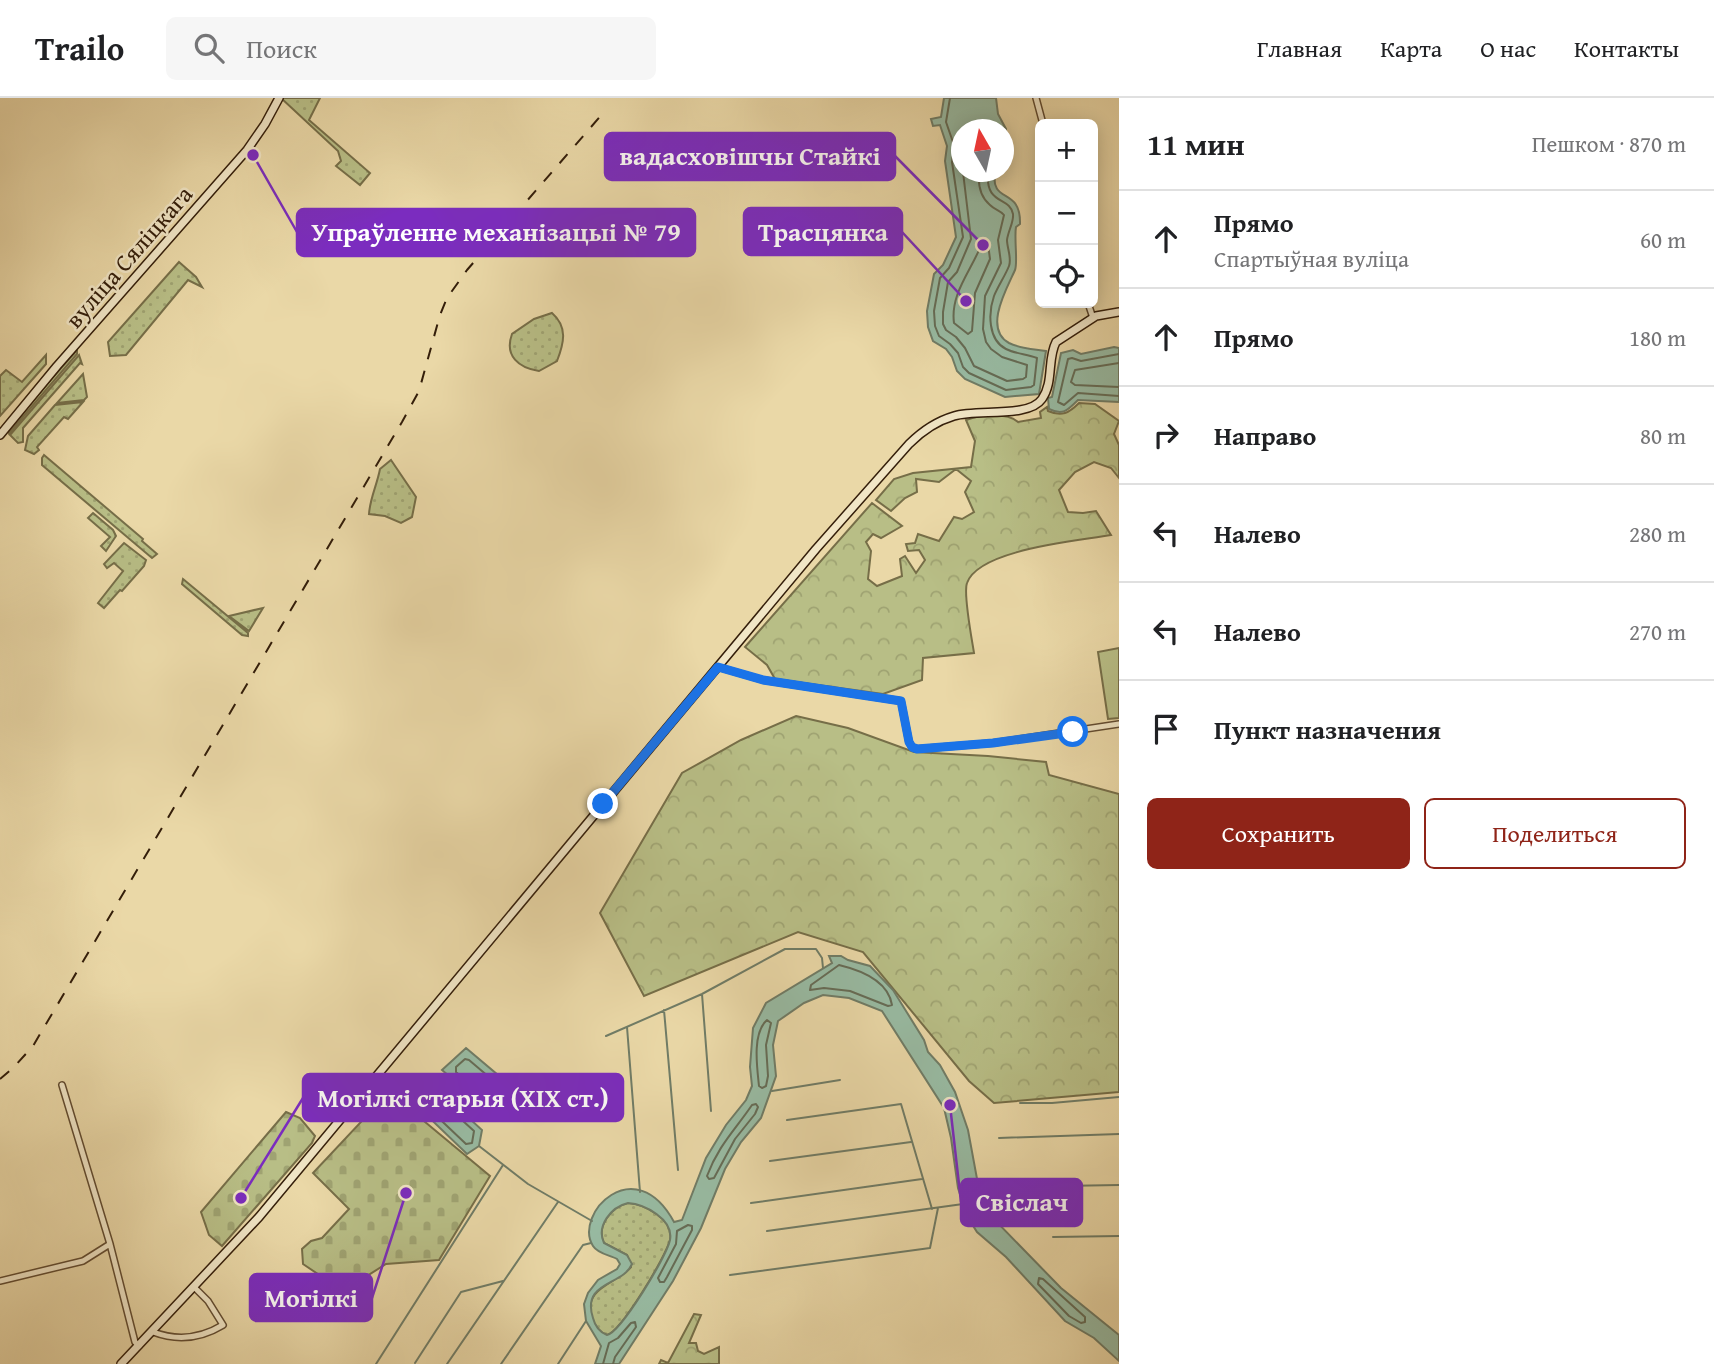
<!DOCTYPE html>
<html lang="ru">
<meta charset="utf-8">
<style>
:root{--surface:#fff;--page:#f6f6f6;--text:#202124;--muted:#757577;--line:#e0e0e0;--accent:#8f2418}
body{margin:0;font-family:"Gentium Book Plus",serif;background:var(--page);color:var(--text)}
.controls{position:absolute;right:21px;top:21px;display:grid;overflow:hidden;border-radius:10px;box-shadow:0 4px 18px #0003}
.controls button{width:63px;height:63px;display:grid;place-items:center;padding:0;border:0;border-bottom:2px solid var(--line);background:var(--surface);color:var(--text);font:35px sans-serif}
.compass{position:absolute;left:951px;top:21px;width:63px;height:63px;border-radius:50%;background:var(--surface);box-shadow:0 4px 18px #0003;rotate:351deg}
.stop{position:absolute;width:21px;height:21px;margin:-16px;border:5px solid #1a73e8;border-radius:50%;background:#fff}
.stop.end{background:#1a73e8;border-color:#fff;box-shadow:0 2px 7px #0008}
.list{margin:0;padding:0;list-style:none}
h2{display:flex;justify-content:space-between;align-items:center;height:91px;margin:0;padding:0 28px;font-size:30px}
h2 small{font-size:23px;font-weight:400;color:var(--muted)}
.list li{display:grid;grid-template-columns:46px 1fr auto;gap:21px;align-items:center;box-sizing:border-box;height:98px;padding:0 28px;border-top:2px solid var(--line)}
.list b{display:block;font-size:26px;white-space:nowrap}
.list p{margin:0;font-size:23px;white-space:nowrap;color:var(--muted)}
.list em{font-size:23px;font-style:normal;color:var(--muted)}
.actions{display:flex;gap:14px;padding:21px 28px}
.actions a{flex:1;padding:16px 0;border:2px solid var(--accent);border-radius:10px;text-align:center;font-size:24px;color:var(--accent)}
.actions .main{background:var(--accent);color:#fff}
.icon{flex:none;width:38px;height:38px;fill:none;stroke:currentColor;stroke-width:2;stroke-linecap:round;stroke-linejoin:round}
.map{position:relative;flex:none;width:1119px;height:1266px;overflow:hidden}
header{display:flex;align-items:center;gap:42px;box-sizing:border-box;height:98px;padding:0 35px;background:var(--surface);border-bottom:2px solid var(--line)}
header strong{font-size:33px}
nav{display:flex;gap:38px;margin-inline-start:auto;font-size:24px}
.search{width:490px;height:63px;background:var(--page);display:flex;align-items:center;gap:18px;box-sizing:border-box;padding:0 24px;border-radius:10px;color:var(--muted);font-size:26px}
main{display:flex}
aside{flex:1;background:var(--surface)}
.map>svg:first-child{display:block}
.grass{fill:url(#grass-dots);stroke:#766e48;stroke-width:2}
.forest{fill:url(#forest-crowns);stroke:#766e48;stroke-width:2}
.cemetery{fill:url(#cemetery-stones);stroke:#766e48;stroke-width:2}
.pitch{fill:#b8be86;stroke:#766e48;stroke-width:2}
.water{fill:#98bba3;stroke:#707c66;stroke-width:2;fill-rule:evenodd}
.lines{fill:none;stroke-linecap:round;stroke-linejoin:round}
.shore{stroke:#666c56;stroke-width:2}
.stream{stroke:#707c66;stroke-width:2}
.minor-casing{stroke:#624c31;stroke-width:8}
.secondary-casing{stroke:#341e0a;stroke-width:10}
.minor{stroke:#f1e6c6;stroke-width:5}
.secondary{stroke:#f1e6c6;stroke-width:7}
.rail{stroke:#341e0a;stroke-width:2;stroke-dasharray:12 12;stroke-linecap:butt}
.route{stroke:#1a73e8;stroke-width:9}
.labels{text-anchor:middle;stroke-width:5;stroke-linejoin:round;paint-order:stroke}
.street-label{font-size:24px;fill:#341e0a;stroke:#f1e6c6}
.leader{fill:none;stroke:#7b2cbf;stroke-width:2.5}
.callout-dot{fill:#7b2cbf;stroke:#f1e6c6;stroke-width:2.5}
.callout{fill:#7b2cbf;stroke:#7b2cbf;stroke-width:2.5}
.callout-label{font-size:26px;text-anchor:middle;font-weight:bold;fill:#fff}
</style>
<header>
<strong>Trailo</strong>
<div class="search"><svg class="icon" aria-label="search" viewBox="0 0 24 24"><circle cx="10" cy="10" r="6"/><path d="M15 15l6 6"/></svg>Поиск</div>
<nav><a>Главная</a><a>Карта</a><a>О нас</a><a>Контакты</a></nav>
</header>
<main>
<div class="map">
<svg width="1119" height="1266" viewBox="0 0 1119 1266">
<defs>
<pattern id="grass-dots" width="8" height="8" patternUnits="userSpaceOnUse" patternTransform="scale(1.75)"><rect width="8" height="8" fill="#b8be86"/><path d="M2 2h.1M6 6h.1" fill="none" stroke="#9fa372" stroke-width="1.8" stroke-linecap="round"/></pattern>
<pattern id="forest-crowns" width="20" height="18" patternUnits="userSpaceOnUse" patternTransform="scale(1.75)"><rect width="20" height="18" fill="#b8be86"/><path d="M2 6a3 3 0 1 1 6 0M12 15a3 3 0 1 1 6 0" fill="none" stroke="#9fa372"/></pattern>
<pattern id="cemetery-stones" width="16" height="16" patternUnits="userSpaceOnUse" patternTransform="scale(1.75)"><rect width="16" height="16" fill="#b8be86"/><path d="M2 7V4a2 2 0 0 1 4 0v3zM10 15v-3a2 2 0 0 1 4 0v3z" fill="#9fa372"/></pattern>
</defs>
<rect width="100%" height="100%" fill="#ead8a7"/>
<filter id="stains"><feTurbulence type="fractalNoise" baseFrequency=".00286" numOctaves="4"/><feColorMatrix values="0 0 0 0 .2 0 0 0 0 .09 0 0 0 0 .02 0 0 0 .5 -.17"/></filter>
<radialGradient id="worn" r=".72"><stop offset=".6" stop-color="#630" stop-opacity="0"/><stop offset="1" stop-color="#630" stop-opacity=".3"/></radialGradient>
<path class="grass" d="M281,0H320L309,22L370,75L360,87L336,68L341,63L338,53Z
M179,164L196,179L202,189L188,182L126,257L110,258L108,244Z
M552,215C568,229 564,245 557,263L539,273C519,270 504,258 512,236L534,221Z
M77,252V256L9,335L8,330Z
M46,257V266L0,318V278L6,272L22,284Z
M79,257L82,266L80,265L23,330V344L18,345L10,337Z
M83,276L87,299L84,302L57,305Z
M83,304L68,321L64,319L37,349L39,352L34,356L25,352L28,338L55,307Z
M44,357L143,441L142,443L157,456L152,460L42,367V360Z
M391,362L416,399L412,419L401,425L385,418L369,416C370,400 377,387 380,371Z
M93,415L113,432L116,438L106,453L101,448L110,439L88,420Z
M124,445L146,462L144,468L122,493L120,492L104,510L98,505L123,473L114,465L107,470L104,466Z
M183,481L248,535V538L242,537L182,486Z
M263,510L249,533L229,518Z
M628,1105C644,1106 674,1121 670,1142C666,1158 621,1234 607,1237C599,1234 595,1228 592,1220C582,1189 617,1186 631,1169L627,1157L604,1145C596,1128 611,1109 628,1105Z"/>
<path class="forest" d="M1079,305L1095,306L1119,323L1114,336L1119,347V380L1111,370L1094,364L1075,374L1059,392L1068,414L1083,415L1096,413L1111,437C1079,443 979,451 967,485C963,495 972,542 974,555L923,560L922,582L883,596L775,581L767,567L745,549L872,405L902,428L881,440L873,436L866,444L871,453L868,481L877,488L902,478L900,461L905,458L916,475L925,462L919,452L908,453L906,446L915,445L918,436L939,443L954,419L962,421L974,414L965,394L971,383L956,371L939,384L916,381L917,394L905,400L891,413L876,402L894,381L913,375L971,369L975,343L966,322C980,317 1006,314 1018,324L1041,320L1040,314L1047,309L1048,313C1062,319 1069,315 1079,305Z
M796,618L848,630L914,654L988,658L1046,664L1049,677L1119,696V994L994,1005L969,983L863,854L798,834L644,898L600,815L682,675L741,642Z
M694,1216L701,1217L689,1245H696L698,1253L704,1256L719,1249V1266H659L661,1262L668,1265Z"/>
<path class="cemetery" d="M389,994L490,1078L439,1162L386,1166L343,1193L303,1166L302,1151L311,1143L322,1140L349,1111L313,1075Z
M286,1014L300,1020L315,1038L312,1045L222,1148L209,1137L201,1114Z"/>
<path class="pitch" d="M1119,550V620L1108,621L1098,554Z"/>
<path class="water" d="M944,0H996L998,16L1006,31L1004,39L1007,55L1004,59V32H962V74H995C990,107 1021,88 1020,126L1016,129C1014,140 1018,165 1015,172C1007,190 983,231 1009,245C1021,251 1034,251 1046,253L1039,296L1005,299L965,281L957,273L952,259L946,251L933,243L928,229L927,213L934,176L943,167L956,139L945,63L947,48L940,27L933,28L931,21L941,19Z
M1114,249L1119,250V304L1078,302C1068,312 1063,318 1049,311L1048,300L1052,299L1061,255L1073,252L1081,256Z
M829,858H841L848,862L870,868L893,892L924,942L928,954L940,967L955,994L968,1032L980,1097L988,1115L1061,1190L1119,1237V1263L1094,1240L1065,1223L1006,1159L977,1134L967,1118L958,1090L951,1040L944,1010L882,913L849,900L823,897L804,905L778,923L773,947L776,978L761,1020L741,1044L725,1071L701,1130L673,1183L619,1266H595L601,1248L586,1223L584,1206L588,1195L598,1182L617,1171L620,1166L617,1161C610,1157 598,1156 593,1148C573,1116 635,1052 674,1124L682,1122L706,1060L726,1027L746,1002L752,988L750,969L753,930L766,905L832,865ZM628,1105C644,1106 674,1121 670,1142C667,1158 621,1234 607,1237C599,1234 595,1228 593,1220C581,1183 623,1188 632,1166L627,1157L604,1145C596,1128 611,1109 628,1105Z
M466,950L517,993V1000L505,1020H498L442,972Z
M431,989L445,998L482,1032L479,1048L467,1056L416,1007Z"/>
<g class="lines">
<path class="shore" d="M950,0L946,24L954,47L952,64L963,139L949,170L940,180L934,213L935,228L939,238L950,246L958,255L963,269L969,275L1006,292L1031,289L1034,287L1037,260C1027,256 1016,256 1006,251C988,242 988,215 994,198C998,188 1005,178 1009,168C1012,160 1007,150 1007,142C1008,133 1014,124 1013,116C1010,98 985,108 988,74
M963,74L971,141L957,174L948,184L943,214V226L946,232L956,239L965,250L974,268L1007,283L1023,281L1026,279L1027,267L1002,259L991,251L986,244L983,231L985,198L1001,165L998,142L1004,117C1000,112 995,112 990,107C980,99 978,86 979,74
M985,144L988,146L990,161L975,195L972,233L968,236L954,225C950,195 972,172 982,145Z
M1119,256L1081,263L1072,260L1068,261L1058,304L1064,307L1078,295L1119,298
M1119,265L1075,272L1071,284L1075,287L1119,289
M839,867C860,872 888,882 892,907L888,908L850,893L824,890L810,892L811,887Z
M767,922L771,925L766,947L768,978L766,988L762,990L759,988C757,969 752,935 767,922Z
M465,961L469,962L509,996V1000L502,1011H497L456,974V969Z
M433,999L441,1003L474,1033L472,1045L466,1046L427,1009V1005Z
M756,1006L758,1009L755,1016L735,1041L714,1080L709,1081L707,1078C718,1048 735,1032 752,1007Z
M688,1127L692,1128V1132L667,1179L664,1184H660L658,1180L676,1146L677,1133Z
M1039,1180L1043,1181L1085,1219V1224L1081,1225L1069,1218L1038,1186Z
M603,1266L609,1245L618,1240L631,1225L635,1224L636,1229L615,1259L613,1266"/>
<path class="stream" d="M702,896L711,1013
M664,912L678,1072
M627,929L640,1094
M606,938L702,896L785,851H816L822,860L823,870
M772,993L840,982
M1020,1005H1052L1119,999
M787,1022L901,1006L932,1111
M999,1040L1119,1036
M479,1048L528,1086L592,1123
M770,1063L911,1044
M1006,1089L1119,1087
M751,1105L922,1081
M767,1133L963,1106
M1053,1139L1119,1138
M730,1177L930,1150L938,1110
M415,1265L461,1194L503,1183
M376,1266L503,1067
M447,1266L558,1104
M501,1266L583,1147L591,1145
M558,1266L586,1223"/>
<defs>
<path id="minor" d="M1036,0L1043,26
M1088,205L1093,220
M718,569L763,582L901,603L909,644L912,649L917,651L993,645L1119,626
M62,987L110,1146L135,1244L139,1248
M0,1183L83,1163L110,1146
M153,1234C177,1243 200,1241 223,1227L208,1203L194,1189"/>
<path id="secondary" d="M0,337L57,268L247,52L265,26L279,0
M121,1266L259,1119L816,451L909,346C922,333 937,323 954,318C978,311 1029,320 1042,301C1054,284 1047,261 1056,244L1096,218L1119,214"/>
</defs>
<use href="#minor" class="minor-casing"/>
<use href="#secondary" class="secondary-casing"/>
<use href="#minor" class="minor"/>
<use href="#secondary" class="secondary"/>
<path class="rail" d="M0,981L13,970L33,948L402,324L419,293L440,217L447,200L467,172L604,14"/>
</g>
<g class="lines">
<path class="route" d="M603,706L718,569L763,582L901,603L909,644L912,649L917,651L993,645L1073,634"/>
</g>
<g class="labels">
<g class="street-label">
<text transform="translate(129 159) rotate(-49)" y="8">вуліца Сяліцкага</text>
</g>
</g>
<path class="leader" d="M983 147L895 58M966 203L902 134M253 57L297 134M241 1100L303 1000M950 1007L961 1104M406 1095L372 1200"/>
<g class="callout-dot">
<circle cx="983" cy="147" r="7"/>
<circle cx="966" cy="203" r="7"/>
<circle cx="253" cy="57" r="7"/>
<circle cx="241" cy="1100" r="7"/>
<circle cx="950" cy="1007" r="7"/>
<circle cx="406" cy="1095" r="7"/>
</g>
<g class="callout">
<rect x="605" y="35" width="290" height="47" rx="7"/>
<rect x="744" y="110" width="158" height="47" rx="7"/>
<rect x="297" y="111" width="398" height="47" rx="7"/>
<rect x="303" y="976" width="320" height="47" rx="7"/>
<rect x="961" y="1081" width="121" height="47" rx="7"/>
<rect x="250" y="1176" width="122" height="47" rx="7"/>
</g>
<g class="callout-label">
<text x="750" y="67">вадасховішчы Стайкі</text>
<text x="823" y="143">Трасцянка</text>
<text x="496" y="143">Упраўленне механізацыі № 79</text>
<text x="463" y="1009">Могілкі старыя (XIX ст.)</text>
<text x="1022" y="1113">Свіслач</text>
<text x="311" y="1209">Могілкі</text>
</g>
<rect width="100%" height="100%" filter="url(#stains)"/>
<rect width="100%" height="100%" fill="url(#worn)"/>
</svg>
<div class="controls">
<button>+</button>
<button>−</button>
<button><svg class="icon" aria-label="locate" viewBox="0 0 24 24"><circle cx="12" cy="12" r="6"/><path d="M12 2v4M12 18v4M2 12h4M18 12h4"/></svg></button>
</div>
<svg class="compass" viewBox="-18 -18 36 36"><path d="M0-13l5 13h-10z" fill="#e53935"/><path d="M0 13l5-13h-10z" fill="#757577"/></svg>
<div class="stop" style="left:1073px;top:634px"></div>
<div class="stop end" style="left:603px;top:706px"></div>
</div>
<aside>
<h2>11 мин<small>Пешком · 870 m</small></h2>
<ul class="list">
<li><svg class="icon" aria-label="ahead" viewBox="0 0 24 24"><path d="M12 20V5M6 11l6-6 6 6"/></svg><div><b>Прямо</b><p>Спартыўная вуліца</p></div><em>60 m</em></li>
<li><svg class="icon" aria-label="ahead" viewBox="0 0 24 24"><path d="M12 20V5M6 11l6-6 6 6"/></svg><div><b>Прямо</b></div><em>180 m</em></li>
<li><svg class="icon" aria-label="right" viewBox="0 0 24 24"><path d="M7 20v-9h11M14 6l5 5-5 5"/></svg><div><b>Направо</b></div><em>80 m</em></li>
<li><svg class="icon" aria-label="left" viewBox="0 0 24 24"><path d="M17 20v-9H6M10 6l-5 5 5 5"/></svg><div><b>Налево</b></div><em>280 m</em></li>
<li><svg class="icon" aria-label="left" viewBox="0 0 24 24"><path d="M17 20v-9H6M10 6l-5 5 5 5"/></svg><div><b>Налево</b></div><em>270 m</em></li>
<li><svg class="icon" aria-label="arrive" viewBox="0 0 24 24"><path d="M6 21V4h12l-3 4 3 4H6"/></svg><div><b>Пункт назначения</b></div></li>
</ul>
<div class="actions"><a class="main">Сохранить</a><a>Поделиться</a></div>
</aside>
</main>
